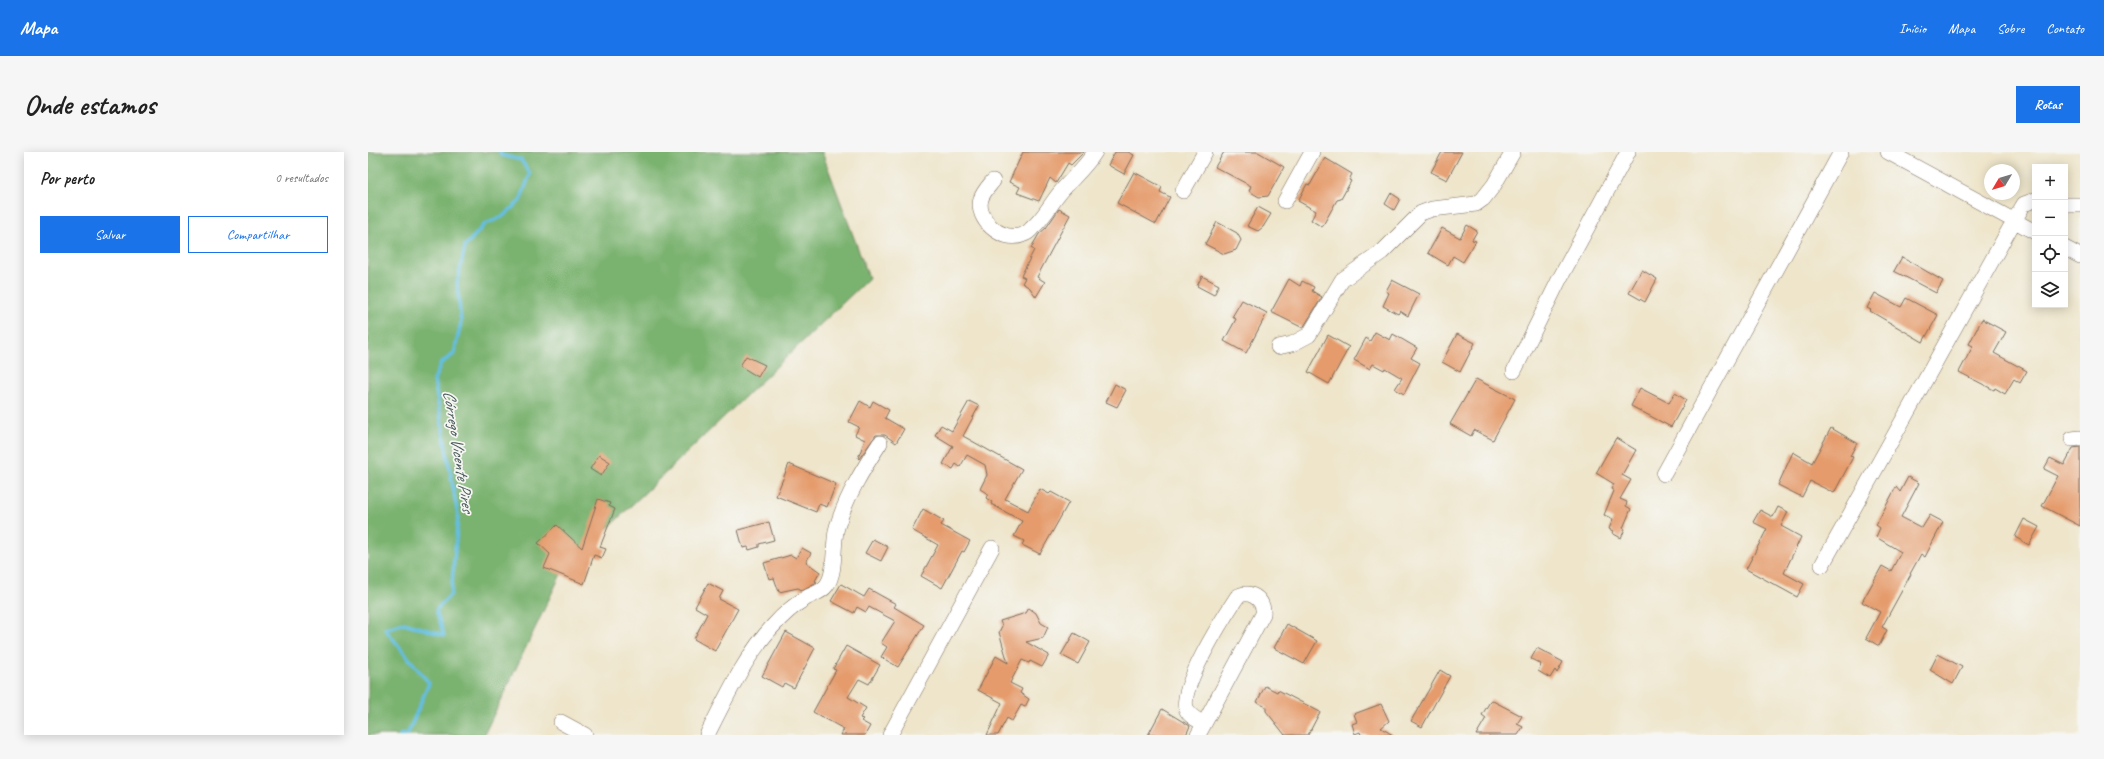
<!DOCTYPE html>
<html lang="pt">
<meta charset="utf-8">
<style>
:root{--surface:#fff;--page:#f6f6f6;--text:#222;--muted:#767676;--line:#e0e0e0;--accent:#1a73e8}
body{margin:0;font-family:Caveat,sans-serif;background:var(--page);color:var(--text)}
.controls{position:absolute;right:12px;top:12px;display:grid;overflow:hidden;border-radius:0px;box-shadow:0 2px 10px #0003}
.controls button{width:36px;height:36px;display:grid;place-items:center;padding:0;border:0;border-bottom:1px solid var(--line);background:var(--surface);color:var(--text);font:20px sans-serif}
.compass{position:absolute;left:1616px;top:12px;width:36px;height:36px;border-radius:50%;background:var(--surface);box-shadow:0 2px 10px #0003;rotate:232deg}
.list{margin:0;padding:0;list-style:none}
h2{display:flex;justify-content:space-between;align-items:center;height:52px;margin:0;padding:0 16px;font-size:17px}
h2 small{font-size:13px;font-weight:400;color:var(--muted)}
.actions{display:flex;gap:8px;padding:12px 16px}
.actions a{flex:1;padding:9px 0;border:1px solid var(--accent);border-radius:0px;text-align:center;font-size:14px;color:var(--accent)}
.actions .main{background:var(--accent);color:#fff}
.icon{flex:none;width:22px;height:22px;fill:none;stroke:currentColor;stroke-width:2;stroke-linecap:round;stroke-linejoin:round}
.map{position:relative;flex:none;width:1712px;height:583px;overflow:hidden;border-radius:0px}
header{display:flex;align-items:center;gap:24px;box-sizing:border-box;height:56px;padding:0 20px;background:var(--accent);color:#fff}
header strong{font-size:19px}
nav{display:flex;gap:22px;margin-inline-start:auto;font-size:14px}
.intro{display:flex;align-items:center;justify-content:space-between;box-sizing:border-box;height:96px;padding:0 24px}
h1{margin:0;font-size:28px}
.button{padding:10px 18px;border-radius:0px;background:var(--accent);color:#fff;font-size:14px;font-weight:700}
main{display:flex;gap:24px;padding:0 24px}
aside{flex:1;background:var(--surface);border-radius:0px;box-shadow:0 2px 10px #0003}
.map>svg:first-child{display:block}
.forest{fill:#7ab270;stroke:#5a6e47}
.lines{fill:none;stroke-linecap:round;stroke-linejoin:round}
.stream{stroke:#64bfe2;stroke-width:3.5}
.building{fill:#e59b6c}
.minor-casing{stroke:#7a6b5b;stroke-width:16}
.minor{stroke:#fff;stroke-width:15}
.labels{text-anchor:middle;stroke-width:3.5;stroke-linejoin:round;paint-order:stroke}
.water-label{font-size:17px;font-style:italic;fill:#475759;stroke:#f6f6f2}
</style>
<header>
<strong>Mapa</strong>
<nav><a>Início</a><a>Mapa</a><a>Sobre</a><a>Contato</a></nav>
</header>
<div class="intro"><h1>Onde estamos</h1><a class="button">Rotas</a></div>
<main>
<aside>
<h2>Por perto<small>0 resultados</small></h2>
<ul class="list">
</ul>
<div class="actions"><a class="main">Salvar</a><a>Compartilhar</a></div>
</aside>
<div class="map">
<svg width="1712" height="583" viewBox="0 0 1712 583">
<rect width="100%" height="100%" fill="#f6f6f2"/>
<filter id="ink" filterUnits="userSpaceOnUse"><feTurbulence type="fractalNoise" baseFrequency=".025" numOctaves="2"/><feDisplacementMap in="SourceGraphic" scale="8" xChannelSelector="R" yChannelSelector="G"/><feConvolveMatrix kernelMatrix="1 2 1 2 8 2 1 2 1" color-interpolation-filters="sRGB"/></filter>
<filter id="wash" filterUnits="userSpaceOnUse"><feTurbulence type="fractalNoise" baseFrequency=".012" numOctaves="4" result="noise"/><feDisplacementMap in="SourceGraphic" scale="16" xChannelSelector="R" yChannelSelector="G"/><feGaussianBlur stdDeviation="0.9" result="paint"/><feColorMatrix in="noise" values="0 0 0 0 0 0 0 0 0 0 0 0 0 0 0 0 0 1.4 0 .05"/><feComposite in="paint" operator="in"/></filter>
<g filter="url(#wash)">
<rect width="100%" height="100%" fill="#eee5cb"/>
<path class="forest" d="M0,0H454L501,126L194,420L116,583H0Z"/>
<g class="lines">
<path class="stream" d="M32,583L40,581L61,531L17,477L36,471L76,483L68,458L83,442L90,364L66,228L73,211L86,202L93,170L89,131L97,94L117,72L134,65L152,49L162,22L153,8L133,3L132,0"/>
</g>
<g id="blocks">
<path class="building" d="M655,0H716L703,13L700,11L688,31L682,26L671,49L649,41L652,35L641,30Z
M747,0H760L766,3L756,22L740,13Z
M856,0H890L916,15L900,44L891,45L881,39L883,34L847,15Z
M1074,0H1094L1079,28L1063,20Z
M957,6L984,22L981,28L983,29L973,47L969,48L954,75L943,68L948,59L930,49L939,32L942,33Z
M766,20L794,35L792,40L802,45L788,72L749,51Z
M1023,41L1032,47L1026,58L1017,52Z
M890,55L903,62L895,75L890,79L879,74Z
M691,57L702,63L669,125L677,130L668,145L662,136L654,131L657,126L653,124L666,98L663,96L671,82L678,76Z
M849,70L869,81L873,88L868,98L856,102L837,92Z
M1099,73L1109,79L1104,88L1108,89L1095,110L1085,104L1080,113L1060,101L1074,76L1092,86Z
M1534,105L1575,129L1568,141L1526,119Z
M1274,118L1289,127L1277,150L1261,141Z
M834,124L851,133L846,143L829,134Z
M921,127L932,134L934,129L946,135L944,139L954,145L935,176L903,160Z
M1024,128L1051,142L1040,164L1032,159L1030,162L1015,154L1021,141L1018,139Z
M1507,141L1533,155L1538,146L1570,163L1555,190L1502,159L1503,158L1499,156Z
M874,148L899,161L878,201L856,189L868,167L864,165Z
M1614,167L1638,180L1626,201L1659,219L1652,231L1646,227L1637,242L1627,236L1626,238L1591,220L1605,194L1601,192Z
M1007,180L1022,188L1025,182L1049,196L1043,206L1052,211L1036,242L1027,237L1034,226L1017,216L1016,218L1005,212L1002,217L986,208L998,186L1002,189Z
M1089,182L1107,191L1092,220L1074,210Z
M960,183L981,195L961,232L940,220Z
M378,204L397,213L390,225L372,214Z
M1108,227L1147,247L1125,288L1106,278L1103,284L1082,272Z
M747,232L758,238L749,255L738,250Z
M1272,236L1301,251L1307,241L1318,248L1303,275L1263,254Z
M492,249L502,255L505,249L521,258L517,266L536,277L528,291L517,283H508L491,307L490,306L497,288L487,283L491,275L481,270Z
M601,249L611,254L595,284L654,317L637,347L660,359L672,337L681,342L683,340L701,350L672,402L654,393L656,389L646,384L654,369L623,352L624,350L618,346L620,342L612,337L619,323L617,313L599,303L592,315L588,312L585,317L575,312L585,294L567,283L573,273L584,279Z
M1463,276L1489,291L1482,304L1485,305L1466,341L1442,329L1434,345L1410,333L1425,300L1444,311Z
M1248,286L1268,298L1254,323L1263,328L1252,347L1259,350L1258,354L1263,357L1255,376L1257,377L1253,386L1244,381L1245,379L1241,377L1245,367L1236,363L1246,339L1243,337L1246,332L1228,321Z
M1712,295V374L1674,354L1690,324L1676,317L1682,306L1696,313L1705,296Z
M231,303L242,310L233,324L222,317Z
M421,312L468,332L459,355L451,352L448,360L408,344Z
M1540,325L1551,331L1533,365L1554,376L1562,363L1575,370L1557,405L1553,402L1542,422H1543L1514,475L1519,478L1511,494L1498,486L1512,460L1494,450L1514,414L1523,419L1533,400L1508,385L1512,376L1508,373L1528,335L1532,340Z
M230,347L242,351L241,354L247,357L232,395L238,397L234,406L226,403L216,432L176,416L182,402L170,391L189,373L214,396Z
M1410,355L1420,360L1413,374L1433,385L1416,421L1436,432L1429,445L1378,417L1399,377L1385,370L1392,358L1405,365Z
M555,357L576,369L573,373L602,389L596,400L594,399L574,436L553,424L570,393L544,378Z
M1656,367L1671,375L1661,393L1647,385Z
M401,370L406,388L391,392V395L381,398L380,395L375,396L370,378Z
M505,387L520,395L513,409L497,401Z
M434,396L443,401L438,410L452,420L447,429L449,430L434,438L430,436L411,440L406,426L401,427L396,411L423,403L428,406Z
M340,431L355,439L351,447L370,457L347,499L326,487L339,462L327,455Z
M473,432L496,445L501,437L528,452L526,455L556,473L530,515L513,505L519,495L513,491L527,469L501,455L498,460L489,455L486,461L463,449Z
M661,456L668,461L673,471L680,475L675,486L658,490L681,503L674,515L662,509L661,511L654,508L642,531L654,537L652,541L661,547L657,555L653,553L644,569L639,566L630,583H619L634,551L610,538L628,504L640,511L631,480L634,474L632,469L658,461Z
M919,472L949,489L936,512L906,496Z
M418,480L447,496L426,536L416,531L414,535L394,524Z
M706,481L722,490L710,512L693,503Z
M478,494L512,513L501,532L491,527L480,545L498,556L492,566L495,567L493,569L502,574L497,583H473L476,577L445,560L468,518L465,517Z
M1169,496L1195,510L1189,521L1187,518L1182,526L1170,519L1173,512L1163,507Z
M1570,502L1594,515L1585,532L1562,518Z
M1072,518L1082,524L1054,575L1043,569Z
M897,534L909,540L910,538L952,560L940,583H917L898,559V555L889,550Z
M1123,548L1154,564L1149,572L1155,575L1150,583H1108L1118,566L1114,563Z
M1013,552L1021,569L1013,576L1025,583H993L992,580L987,582L984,572L989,570L986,562Z
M794,557L822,574L818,583H780Z"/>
</g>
</g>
<g filter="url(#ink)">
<use href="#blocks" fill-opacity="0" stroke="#7a6b5b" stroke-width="1"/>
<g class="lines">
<defs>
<path id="minor" d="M1520,0L1667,80
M625,29C621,34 615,40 613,47C607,67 634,91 654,83C657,82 662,79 664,76C675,67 682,53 691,42C702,28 717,16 727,0
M815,39L837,0
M917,49L944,0
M1697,53H1712
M1697,96L1712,104
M910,195L924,192L941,183L974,128L1014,100L1053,61L1064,57L1108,52L1115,47L1126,33L1145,0
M1146,219L1191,128L1260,0
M1704,287L1712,286
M1296,322L1473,0
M1454,413L1646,69L1656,52L1667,48
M193,570L217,583
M339,583C358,546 377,504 405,474C414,464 426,453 438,446C444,442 453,441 458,434C469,421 464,391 469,375C478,345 495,317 512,291
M522,583L624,396
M830,583L836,572L895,462C897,448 881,436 869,445C856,465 812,534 818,556C820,564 830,568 836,572"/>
</defs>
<use href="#minor" class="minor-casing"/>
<use href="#minor" class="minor"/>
</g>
</g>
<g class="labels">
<g class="water-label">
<text transform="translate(91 299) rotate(81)" y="6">Córrego Vicente Pires</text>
</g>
</g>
</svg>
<div class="controls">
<button>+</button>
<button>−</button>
<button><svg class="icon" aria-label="locate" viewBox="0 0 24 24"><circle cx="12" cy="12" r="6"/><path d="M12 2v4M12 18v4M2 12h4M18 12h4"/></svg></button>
<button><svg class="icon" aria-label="layers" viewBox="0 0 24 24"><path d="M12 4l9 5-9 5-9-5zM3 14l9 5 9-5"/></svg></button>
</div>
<svg class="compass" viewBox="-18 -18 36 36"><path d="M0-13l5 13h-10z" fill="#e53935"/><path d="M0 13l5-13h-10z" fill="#767676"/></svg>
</div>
</main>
